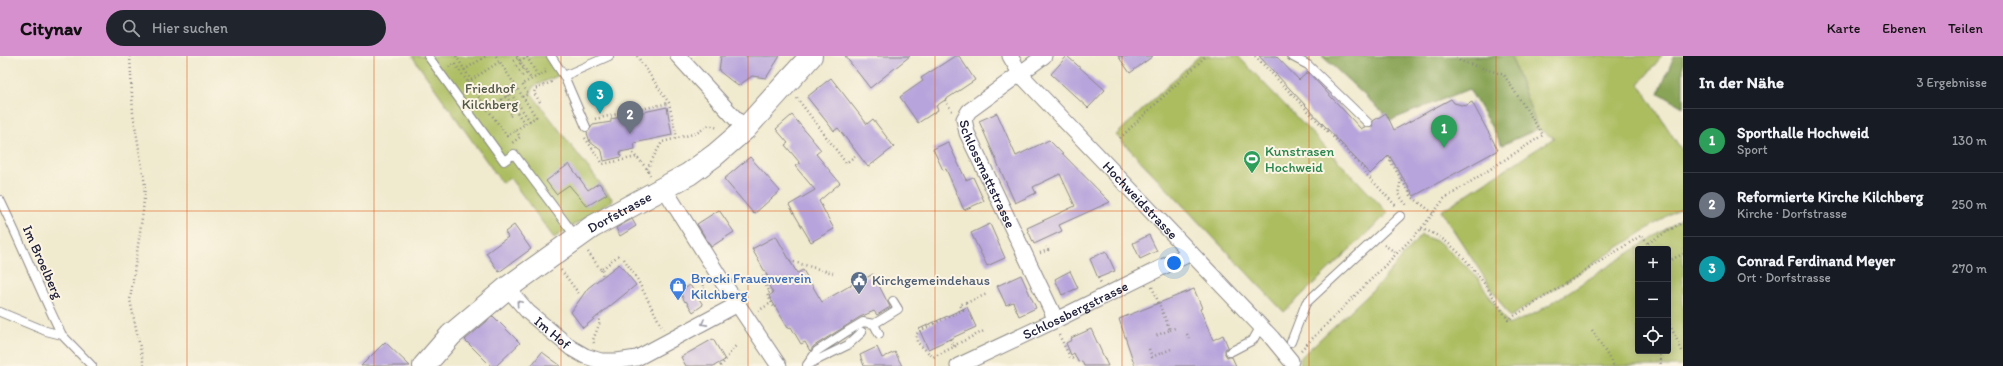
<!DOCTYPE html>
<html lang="de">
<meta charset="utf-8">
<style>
:root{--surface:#171b24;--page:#20242c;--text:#f1f3f6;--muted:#9ea1a6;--line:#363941;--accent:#d690ce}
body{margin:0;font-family:Itim,sans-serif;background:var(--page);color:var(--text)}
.controls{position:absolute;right:12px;bottom:12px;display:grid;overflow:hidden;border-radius:4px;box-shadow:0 2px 10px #0003}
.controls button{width:36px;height:36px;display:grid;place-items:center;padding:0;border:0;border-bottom:1px solid var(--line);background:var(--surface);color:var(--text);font:20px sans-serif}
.you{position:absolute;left:1174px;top:207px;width:14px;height:14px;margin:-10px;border:3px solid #fff;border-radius:50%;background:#1a73e8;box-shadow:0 0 0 6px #1a73e833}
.badge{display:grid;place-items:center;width:26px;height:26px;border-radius:50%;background:var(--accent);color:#fff;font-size:13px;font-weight:700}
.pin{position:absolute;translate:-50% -33px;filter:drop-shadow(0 1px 2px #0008)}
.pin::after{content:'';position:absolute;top:21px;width:14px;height:12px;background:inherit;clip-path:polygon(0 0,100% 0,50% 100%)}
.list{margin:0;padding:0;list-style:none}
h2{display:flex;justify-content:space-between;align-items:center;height:52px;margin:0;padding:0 16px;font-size:17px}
h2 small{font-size:13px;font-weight:400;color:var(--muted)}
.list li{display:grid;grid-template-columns:26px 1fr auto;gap:12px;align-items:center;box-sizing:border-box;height:64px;padding:0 16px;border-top:1px solid var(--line)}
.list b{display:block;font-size:15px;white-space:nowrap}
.list p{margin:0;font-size:13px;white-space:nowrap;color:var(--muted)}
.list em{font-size:13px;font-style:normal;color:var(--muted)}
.icon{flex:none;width:22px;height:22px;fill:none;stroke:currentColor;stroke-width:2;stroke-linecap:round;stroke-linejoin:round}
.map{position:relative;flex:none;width:1683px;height:310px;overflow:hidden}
header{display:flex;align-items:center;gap:24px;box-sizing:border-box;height:56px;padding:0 20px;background:var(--accent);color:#111}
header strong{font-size:19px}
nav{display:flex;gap:22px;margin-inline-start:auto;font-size:14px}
.search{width:280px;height:36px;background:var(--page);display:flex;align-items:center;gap:10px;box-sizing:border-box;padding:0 14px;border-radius:22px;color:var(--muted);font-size:15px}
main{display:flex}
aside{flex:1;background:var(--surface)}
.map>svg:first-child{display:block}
.green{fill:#acbd60;stroke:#67704e;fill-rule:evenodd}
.forest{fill:#89a456;stroke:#566348}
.building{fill:#b7a4dc}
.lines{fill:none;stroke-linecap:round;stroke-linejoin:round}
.lane-casing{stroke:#898685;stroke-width:10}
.street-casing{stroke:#898685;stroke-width:17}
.secondary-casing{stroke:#898685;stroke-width:24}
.path{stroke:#898685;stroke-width:2.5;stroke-dasharray:1 3;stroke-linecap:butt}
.lane{stroke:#fff;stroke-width:8}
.street{stroke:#fff;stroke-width:15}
.secondary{stroke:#fff;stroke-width:22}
.oneway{stroke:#9c9ca7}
.grid{fill:none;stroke:#de560e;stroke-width:1;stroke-opacity:0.55}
.labels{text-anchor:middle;stroke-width:4;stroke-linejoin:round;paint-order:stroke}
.park-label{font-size:14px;fill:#525848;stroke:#fcf5e5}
.leisure-label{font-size:14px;fill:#27864d;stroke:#fcf5e5;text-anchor:start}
.street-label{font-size:14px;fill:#22223b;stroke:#fcf5e5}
.shop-label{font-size:14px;fill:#366cbe;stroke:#fcf5e5;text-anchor:start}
.service-label{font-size:14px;fill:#4e5e75;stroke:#fcf5e5;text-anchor:start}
</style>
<header>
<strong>Citynav</strong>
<div class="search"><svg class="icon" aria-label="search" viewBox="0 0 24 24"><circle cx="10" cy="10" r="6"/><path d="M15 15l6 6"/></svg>Hier suchen</div>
<nav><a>Karte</a><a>Ebenen</a><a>Teilen</a></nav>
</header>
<main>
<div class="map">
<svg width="1683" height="310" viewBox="0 0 1683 310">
<rect width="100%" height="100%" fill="#fcf5e5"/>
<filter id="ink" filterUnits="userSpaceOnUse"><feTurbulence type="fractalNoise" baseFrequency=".025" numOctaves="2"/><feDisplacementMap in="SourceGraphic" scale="8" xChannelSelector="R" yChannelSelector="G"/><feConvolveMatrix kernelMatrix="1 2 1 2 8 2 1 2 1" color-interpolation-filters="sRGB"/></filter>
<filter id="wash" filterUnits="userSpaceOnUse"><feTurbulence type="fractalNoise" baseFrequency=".012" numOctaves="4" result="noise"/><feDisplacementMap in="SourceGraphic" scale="16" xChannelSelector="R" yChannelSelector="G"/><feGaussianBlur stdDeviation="0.9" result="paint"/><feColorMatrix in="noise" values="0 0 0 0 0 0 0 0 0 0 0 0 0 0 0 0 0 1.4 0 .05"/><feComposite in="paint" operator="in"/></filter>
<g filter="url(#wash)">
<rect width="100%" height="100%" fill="#f0eacf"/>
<path class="green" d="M412,0H547L560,19L534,30L531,37L613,144L554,182L510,122L502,127Z
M1199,0H1238L1388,157L1284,256L1116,79Z
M1511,0H1662L1639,28L1683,96V150L1510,261L1441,155L1554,82L1538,73Z
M1683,162V310H1301L1300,308L1301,301L1381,226L1421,179L1439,186L1476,219L1508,269L1536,257ZM1638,193H1668V295H1638Z"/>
<path class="forest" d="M1322,0H1511L1538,73L1502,89L1469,33L1391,64Z
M1674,0H1683V51L1659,37Z"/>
<g id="blocks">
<path class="building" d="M721,0H780L766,22L752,20L738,30L719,15Z
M845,0H910L870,32Z
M955,0H959L975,24L936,50L938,54L918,67L900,41L923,25L921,22Z
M1067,0L1105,34L1088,52L1051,18Z
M1118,0H1153L1130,17Z
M1259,0H1276L1299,24L1308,16L1361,73L1364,71H1372L1373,65L1386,57L1394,74L1451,43L1454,47L1465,50L1472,46L1498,94L1414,140L1389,99L1370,118Z
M831,22L867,68L873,63L894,91L868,111L838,72L834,75L807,41Z
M667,51L672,79L634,87L635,93L620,96L621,101L604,105L602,95L590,86L587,77L593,69L611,66V63Z
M997,57L1016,100L1049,84L1110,146L1059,169L1062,175L1034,188L1027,172L1075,150L1060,118L1033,131L1036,137L1015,147L979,65Z
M792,59L821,94L816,98L840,127L819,145L834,173L811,186L789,149L815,134L795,110L800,107L785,89L788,87L776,73Z
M948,86L966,124L973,121L984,145L964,154L946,113L943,114L933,93Z
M750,101L780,135L754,158L724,123Z
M569,108L588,134L599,127L607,138L587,150L569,129L556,138L546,125Z
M719,154L734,176L711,191L697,168Z
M632,163L636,170L620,180L616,172Z
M990,168L1005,202L987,210L971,177Z
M514,169L531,193L499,216L486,197L508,181L505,176Z
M1149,179L1157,195L1140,203L1133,187Z
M776,180L797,217L803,214L822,246L858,225L859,226L873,218L890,251L877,259L874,255L860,261L814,290L810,295L805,286L801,288L791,271L788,272L769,240L773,237L765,223L768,221L752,193Z
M1106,195L1115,215L1098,222L1090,203Z
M619,208L636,229L583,272L571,256L588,232Z
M1070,215L1078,232L1062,239L1055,223Z
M1021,219L1036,252L1019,260L1013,246L1006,249L997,230Z
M690,229L703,249L693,256L686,245L685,246L680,236Z
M1194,233L1202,252L1200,253L1213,284L1223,279L1228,291L1225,293V298L1227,301H1232L1236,310H1135L1119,263Z
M967,251L976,271L928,293L919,273Z
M493,260L520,287L496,310H491L465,284Z
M1091,273L1108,310H1084L1082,305L1078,306L1074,297L1071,299L1066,287L1072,284L1071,282Z
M713,283L725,304L714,310H686L681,301Z
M385,286L410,310H361Z
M877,291L882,302L895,296L902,310H864L860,299Z
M542,296L561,310H531Z"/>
</g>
</g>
<g filter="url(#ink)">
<use href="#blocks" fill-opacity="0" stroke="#898685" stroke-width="1"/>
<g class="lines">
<defs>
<path id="lane" d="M428,0L504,105L514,98L576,181
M551,0L564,20L586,71
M1291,0L1308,9L1368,67
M564,20L609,0
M0,144C22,189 40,235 62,279
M0,256L46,275L62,279L92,310
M874,268L879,278
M1291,286L1306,247L1400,160
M1230,296L1253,284L1261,270
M809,308L848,289L862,276
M807,309L817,295L848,275L863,266L874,268L898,253L893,245"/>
<g id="street">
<path d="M678,0L745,73"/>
<path id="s1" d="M1010,0L1021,19L1272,282L1291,305"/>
<path id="s2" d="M1044,0L969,55L964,63L967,77L1056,264"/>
<path d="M664,132L722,225L779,310"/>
<path id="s3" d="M507,232L528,256L571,292L585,300L601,305H617L637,302L738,248"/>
<path id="s4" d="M958,310L1058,263L1191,197"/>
</g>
<g id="secondary">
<path id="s5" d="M424,310L451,279L507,232L592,171L689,118L715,99L745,73L811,0"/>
</g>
</defs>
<use href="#lane" class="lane-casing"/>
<use href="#street" class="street-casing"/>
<use href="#secondary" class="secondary-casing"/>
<path class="path" d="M130,0L133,57L145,129L143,155L130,244L144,310
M456,0L471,24
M496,0L536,61L516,74
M517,0L531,23
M637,0L669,47L677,82
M1255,0L1363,112L1366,118L1396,150
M527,1L538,20
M513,5L518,2
M520,5L529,0
M516,10L521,7
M449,11L454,7L507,80L516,74L520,81L512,87
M464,14L486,0
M519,15L524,12
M522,20L527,17
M468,26L499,6
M511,38L530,65
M506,40L525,68
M522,41L528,38L522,28L546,16L545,13
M797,42L846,107L855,100
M502,43L512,59L508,61
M945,44L952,55
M540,46L534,37L535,33L554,25
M488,53L517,33
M595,63L669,47
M585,82L603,108L637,101L647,113L650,119
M1120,82L1206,0
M630,94L636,101
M1388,101L1412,141L1433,157
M647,113L662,86L697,77L709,69L718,72
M1401,123L1398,138L1408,151
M1421,173C1458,182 1489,234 1508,264L1642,179L1651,193
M1648,187L1683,166
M1384,189L1397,197
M588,196L601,214L620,198
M1040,197L1048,194L1046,191
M624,203L637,223L663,273
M790,205L833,217
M1668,205L1683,198
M561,214L580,239
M601,214L603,220
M767,219L761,222L770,236L767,238L774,251L775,250
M1098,222L1101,227
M705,225L703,231L712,246
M1152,231L1170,274L1155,280
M966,247L987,238
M758,255L771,247
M1668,265L1683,297
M1170,274L1175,272
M1592,274L1614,310
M1187,278L1190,285
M1059,279L1071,303L1076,301
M950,283L953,290L984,275
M594,287L593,284L600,266L598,260
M956,290L933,301L917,286L916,279L919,275L963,254L960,249L966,246L967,249
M1149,293L1152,301L1171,293
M1301,294L1421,173L1444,143L1543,79L1504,19L1460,5L1454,0
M1659,295L1661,310
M720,310C728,303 729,296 736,290"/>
<use href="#lane" class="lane"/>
<use href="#street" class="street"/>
<use href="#secondary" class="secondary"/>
</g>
<defs><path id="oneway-chevron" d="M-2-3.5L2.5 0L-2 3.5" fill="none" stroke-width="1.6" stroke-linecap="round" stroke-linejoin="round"/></defs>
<g class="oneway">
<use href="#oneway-chevron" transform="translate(519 247) rotate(-132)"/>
<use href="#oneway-chevron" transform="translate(704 267) rotate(152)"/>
</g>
</g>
<path class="grid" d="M187,0V310M374,0V310M561,0V310M748,0V310M935,0V310M1122,0V310M1309,0V310M1496,0V310M0,155H1683"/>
<defs>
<symbol id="stadium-pin" viewBox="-11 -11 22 30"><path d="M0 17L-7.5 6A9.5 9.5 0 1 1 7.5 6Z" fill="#2e9e5b" stroke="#fcf5e5"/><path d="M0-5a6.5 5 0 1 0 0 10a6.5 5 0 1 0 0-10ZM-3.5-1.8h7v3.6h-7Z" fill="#fff"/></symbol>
<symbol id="civic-pin" viewBox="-11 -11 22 30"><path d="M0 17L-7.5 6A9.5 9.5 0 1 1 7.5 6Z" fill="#5c6f8a" stroke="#fcf5e5"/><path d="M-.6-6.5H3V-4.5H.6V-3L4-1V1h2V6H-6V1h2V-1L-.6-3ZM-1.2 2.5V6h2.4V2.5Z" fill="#fff"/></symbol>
<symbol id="shop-pin" viewBox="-11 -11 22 30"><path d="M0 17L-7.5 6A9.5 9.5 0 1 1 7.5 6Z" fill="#3f7fe0" stroke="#fcf5e5"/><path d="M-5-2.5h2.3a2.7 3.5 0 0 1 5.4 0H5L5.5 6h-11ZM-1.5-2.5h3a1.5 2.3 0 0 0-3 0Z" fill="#fff"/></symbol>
</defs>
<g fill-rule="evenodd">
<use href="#stadium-pin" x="1242" y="93" width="20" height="27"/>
<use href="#civic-pin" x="849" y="214" width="20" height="27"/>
<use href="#shop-pin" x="668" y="220" width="20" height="27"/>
</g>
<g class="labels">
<g class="park-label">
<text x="490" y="37">Friedhof<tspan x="490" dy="16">Kilchberg</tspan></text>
</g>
<g class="leisure-label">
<text x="1265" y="100">Kunstrasen<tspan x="1265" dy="16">Hochweid</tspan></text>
</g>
<g class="street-label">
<text dy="5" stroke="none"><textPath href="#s2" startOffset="162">Schlossmattstrasse</textPath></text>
<text dy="5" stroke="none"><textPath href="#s1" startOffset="195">Hochweidstrasse</textPath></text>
<text dy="5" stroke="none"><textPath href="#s5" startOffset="250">Dorfstrasse</textPath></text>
<text transform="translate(43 206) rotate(66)" y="5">Im Broelberg</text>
<text dy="5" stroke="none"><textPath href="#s4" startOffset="130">Schlossbergstrasse</textPath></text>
<text dy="5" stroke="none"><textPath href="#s3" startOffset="64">Im Hof</textPath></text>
</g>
<g class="shop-label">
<text x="691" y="227">Brocki Frauenverein<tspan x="691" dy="16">Kilchberg</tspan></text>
</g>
<g class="service-label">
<text x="872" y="229">Kirchgemeindehaus</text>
</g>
</g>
</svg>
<div class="controls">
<button>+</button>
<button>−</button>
<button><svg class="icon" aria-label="locate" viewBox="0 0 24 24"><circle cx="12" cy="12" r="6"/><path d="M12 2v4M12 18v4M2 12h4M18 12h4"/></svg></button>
</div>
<div class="you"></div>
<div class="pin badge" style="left:1444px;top:92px;background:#2e9e5b">1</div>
<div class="pin badge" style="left:630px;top:78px;background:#6b7280">2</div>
<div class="pin badge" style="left:600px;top:58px;background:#0f9aa8">3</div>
</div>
<aside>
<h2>In der Nähe<small>3 Ergebnisse</small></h2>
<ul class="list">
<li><span class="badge" style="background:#2e9e5b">1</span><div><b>Sporthalle Hochweid</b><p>Sport</p></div><em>130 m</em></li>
<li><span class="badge" style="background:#6b7280">2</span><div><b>Reformierte Kirche Kilchberg</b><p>Kirche · Dorfstrasse</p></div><em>250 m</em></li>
<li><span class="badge" style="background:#0f9aa8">3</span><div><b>Conrad Ferdinand Meyer</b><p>Ort · Dorfstrasse</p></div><em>270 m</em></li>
</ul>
</aside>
</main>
